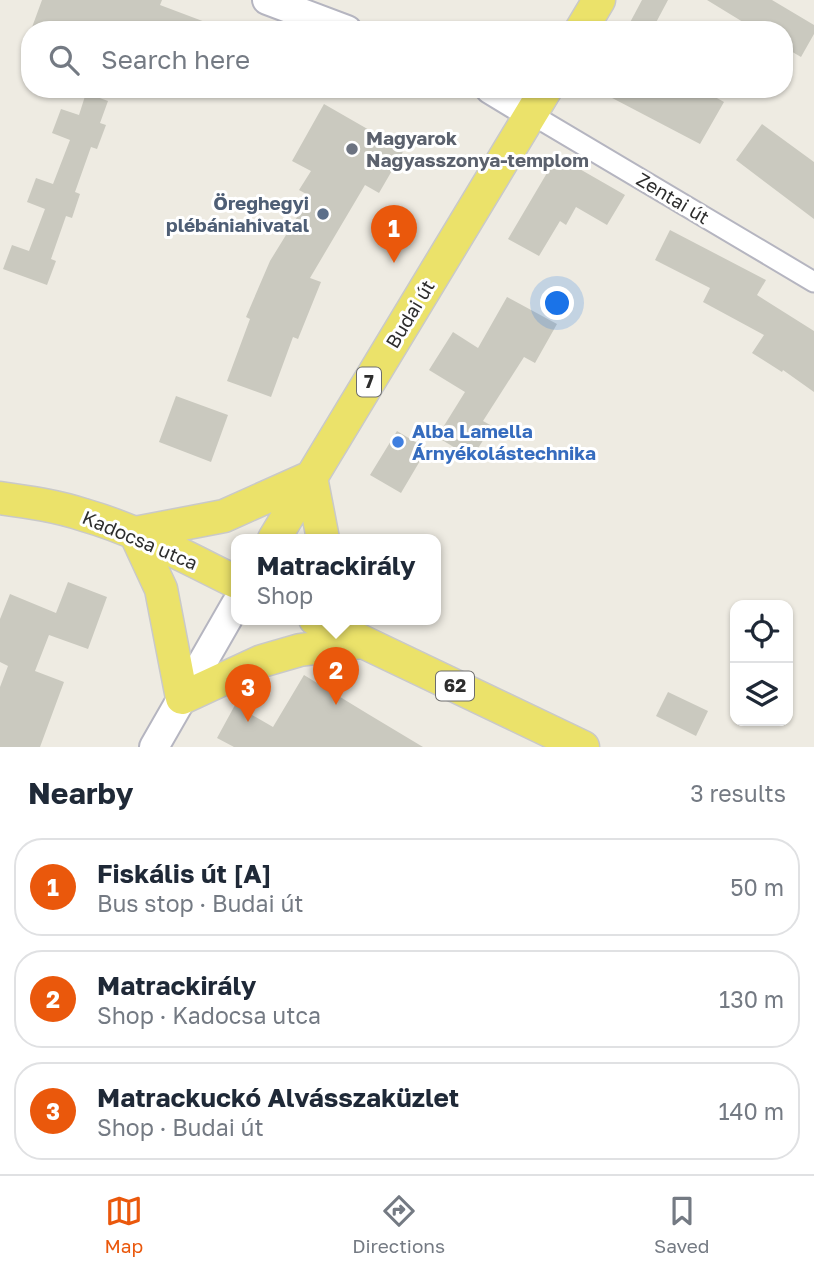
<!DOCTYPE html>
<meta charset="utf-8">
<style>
:root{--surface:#fff;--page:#f2f2f3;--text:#1f2937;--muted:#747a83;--line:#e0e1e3;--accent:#ea580c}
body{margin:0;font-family:"Golos Text",sans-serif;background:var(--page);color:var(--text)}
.controls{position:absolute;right:21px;bottom:21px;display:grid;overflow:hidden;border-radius:14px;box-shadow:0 2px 5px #0004}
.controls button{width:63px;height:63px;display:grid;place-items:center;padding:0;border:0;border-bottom:2px solid var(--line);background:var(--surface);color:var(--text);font:35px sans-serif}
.you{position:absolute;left:558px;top:304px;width:24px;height:24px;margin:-18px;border:5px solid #fff;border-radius:50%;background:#1a73e8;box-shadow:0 0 0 10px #1a73e833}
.badge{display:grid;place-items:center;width:46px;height:46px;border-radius:50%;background:var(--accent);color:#fff;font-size:23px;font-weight:700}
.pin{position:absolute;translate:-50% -58px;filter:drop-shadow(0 2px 4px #0008)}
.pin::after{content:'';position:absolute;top:37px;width:24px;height:21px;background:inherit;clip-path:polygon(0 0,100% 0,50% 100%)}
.popup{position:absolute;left:231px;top:534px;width:210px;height:91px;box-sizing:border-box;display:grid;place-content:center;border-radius:14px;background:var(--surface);filter:drop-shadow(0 2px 5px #0005);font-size:23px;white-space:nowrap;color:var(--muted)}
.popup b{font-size:26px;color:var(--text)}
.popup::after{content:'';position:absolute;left:50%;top:100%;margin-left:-14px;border:14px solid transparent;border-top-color:var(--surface)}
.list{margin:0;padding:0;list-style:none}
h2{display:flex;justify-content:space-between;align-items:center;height:91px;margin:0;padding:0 28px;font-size:30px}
h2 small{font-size:23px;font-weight:400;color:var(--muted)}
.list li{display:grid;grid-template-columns:46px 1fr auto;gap:21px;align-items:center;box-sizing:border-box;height:98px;margin:0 14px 14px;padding:0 14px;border:2px solid var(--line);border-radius:28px}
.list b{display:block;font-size:26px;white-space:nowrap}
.list p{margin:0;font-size:23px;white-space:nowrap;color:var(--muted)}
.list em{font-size:23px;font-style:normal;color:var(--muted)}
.icon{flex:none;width:38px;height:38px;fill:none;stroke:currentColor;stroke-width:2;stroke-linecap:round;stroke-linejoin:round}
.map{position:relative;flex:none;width:814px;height:747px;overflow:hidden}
.search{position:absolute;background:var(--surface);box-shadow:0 2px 5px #0004;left:21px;right:21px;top:21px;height:77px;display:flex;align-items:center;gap:18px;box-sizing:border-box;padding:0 24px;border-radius:28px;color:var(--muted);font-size:26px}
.sheet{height:427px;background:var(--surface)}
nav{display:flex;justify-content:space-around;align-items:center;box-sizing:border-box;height:98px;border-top:2px solid var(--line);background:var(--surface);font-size:19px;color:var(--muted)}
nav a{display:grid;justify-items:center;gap:4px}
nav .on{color:var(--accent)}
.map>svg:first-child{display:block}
.building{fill:#cac9bf}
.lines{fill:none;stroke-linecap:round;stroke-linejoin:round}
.street-casing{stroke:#b5b5c0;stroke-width:23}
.secondary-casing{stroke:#b5b5c0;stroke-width:32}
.primary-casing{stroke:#c9c9c9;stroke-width:35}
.street{stroke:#fff;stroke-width:19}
.secondary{stroke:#fff;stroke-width:28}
.primary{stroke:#ebe26a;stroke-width:32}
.worship-dot{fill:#6b7280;stroke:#fff;stroke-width:2.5}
.service-dot{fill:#5c6f8a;stroke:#fff;stroke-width:2.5}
.shop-dot{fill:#3f7fe0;stroke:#fff;stroke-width:2.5}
.labels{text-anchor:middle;stroke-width:6;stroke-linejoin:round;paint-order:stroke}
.shield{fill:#fff;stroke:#6d6d6d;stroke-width:2}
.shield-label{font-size:18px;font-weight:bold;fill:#2e2e2e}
.worship-label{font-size:19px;font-weight:bold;fill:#5b616d;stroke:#fff;text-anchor:start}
.street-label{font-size:19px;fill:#2e2e2e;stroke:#fff}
.service-label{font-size:19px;font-weight:bold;fill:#4e5e75;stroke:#fff;text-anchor:end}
.shop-label{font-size:19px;font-weight:bold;fill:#366cbe;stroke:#fff;text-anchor:start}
</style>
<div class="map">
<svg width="814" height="747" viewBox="0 0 814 747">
<rect width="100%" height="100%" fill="#eeebe2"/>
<path class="building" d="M42,0H162L160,5L221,28L31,30Z
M642,0H668L652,30H626Z
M707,0H772L814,25V34L801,57L784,47V30H756Z
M595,89H701L724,102L700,144Z
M86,93L108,101L100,123L106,125L97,149L91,147L75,192L80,194L72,218L66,216L51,259L56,261L47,285L3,269L12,245L29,251L45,209L27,202L36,178L53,184L70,140L52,133L61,109L79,115Z
M324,104L404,150L379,193L365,185L310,278L321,282L298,339L293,337L271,397L227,381L250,319L246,317L270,261L310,196L299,190L311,171L292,161Z
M762,124L814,162V219L736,160Z
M557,156L625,195L607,225L576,207L566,225L560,221L539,256L508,239Z
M670,230L766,280L757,295L814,331V392L783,370L782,372L752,353L764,335L703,302L710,288L655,260Z
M507,297L557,324L535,363L524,357L483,421L492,426L472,458L437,437L465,392L429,370L453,332L478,348Z
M176,396L228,415L211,462L159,442Z
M397,431L427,449L401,493L370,475Z
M68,582L107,597L88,649L49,635L35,671L64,682L40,747H0V687L8,666L0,662V619L10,594L56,613Z
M304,675L368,714L423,747H234L217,738L235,705L273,727Z
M668,692L708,711L696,736L656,716Z"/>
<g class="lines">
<defs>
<path id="street" d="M531,114L814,282"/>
<path id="secondary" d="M267,0L347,30
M490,89L531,114
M154,747L236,604"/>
<path id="primary" d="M581,30L599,0
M311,477L323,539
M0,498C29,502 57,506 84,515C137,530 187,558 236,582
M135,533L161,589L182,698L262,661L300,650L363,642
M135,533L224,516L311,477
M274,539L546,89
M315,619L583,747"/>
</defs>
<use href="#street" class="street-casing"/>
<use href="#secondary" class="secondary-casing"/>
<use href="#primary" class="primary-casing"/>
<use href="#street" class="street"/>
<use href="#secondary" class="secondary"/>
<use href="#primary" class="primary"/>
</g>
<circle class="worship-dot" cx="352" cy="149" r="7"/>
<circle class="service-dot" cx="323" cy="214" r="7"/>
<circle class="shop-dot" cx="398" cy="442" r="7"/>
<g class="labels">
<g class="shield">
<rect x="357" y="367.5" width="24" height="29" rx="5"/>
<rect x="436" y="671.5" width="38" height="29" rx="5"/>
</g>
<g class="shield-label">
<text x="369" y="388">7</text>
<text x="455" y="692">62</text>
</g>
<g class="worship-label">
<text x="366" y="145">Magyarok<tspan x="366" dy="22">Nagyasszonya-templom</tspan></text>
</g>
<g class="street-label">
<text transform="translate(673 198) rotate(31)" y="7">Zentai út</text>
<text transform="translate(410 314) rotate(-59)" y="7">Budai út</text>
<text transform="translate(140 540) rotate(23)" y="7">Kadocsa utca</text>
</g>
<g class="service-label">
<text x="309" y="210">Öreghegyi<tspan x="309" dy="22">plébániahivatal</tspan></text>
</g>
<g class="shop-label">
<text x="412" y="438">Alba Lamella<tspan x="412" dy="22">Árnyékolástechnika</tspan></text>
</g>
</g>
</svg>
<div class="controls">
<button><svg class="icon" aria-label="locate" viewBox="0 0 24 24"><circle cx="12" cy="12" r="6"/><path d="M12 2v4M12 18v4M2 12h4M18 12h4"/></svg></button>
<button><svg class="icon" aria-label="layers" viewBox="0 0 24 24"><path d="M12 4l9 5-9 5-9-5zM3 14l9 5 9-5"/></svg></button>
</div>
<div class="you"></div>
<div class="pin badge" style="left:394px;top:263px">1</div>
<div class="pin badge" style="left:336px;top:705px">2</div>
<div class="popup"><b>Matrackirály</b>Shop</div>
<div class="pin badge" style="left:248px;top:722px">3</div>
<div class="search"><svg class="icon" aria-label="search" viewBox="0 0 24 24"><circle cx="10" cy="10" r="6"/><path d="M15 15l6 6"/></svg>Search here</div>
</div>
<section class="sheet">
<h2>Nearby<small>3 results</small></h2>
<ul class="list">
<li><span class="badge">1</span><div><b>Fiskális út [A]</b><p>Bus stop · Budai út</p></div><em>50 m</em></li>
<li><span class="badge">2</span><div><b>Matrackirály</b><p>Shop · Kadocsa utca</p></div><em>130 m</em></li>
<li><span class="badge">3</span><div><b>Matrackuckó Alvásszaküzlet</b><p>Shop · Budai út</p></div><em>140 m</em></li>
</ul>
</section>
<nav>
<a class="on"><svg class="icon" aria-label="map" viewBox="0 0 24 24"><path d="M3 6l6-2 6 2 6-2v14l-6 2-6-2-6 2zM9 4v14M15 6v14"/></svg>Map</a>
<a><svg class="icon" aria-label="directions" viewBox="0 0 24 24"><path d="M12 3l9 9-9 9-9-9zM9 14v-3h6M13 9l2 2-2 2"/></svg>Directions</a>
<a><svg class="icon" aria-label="saved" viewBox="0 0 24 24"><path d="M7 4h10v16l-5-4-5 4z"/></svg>Saved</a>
</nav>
